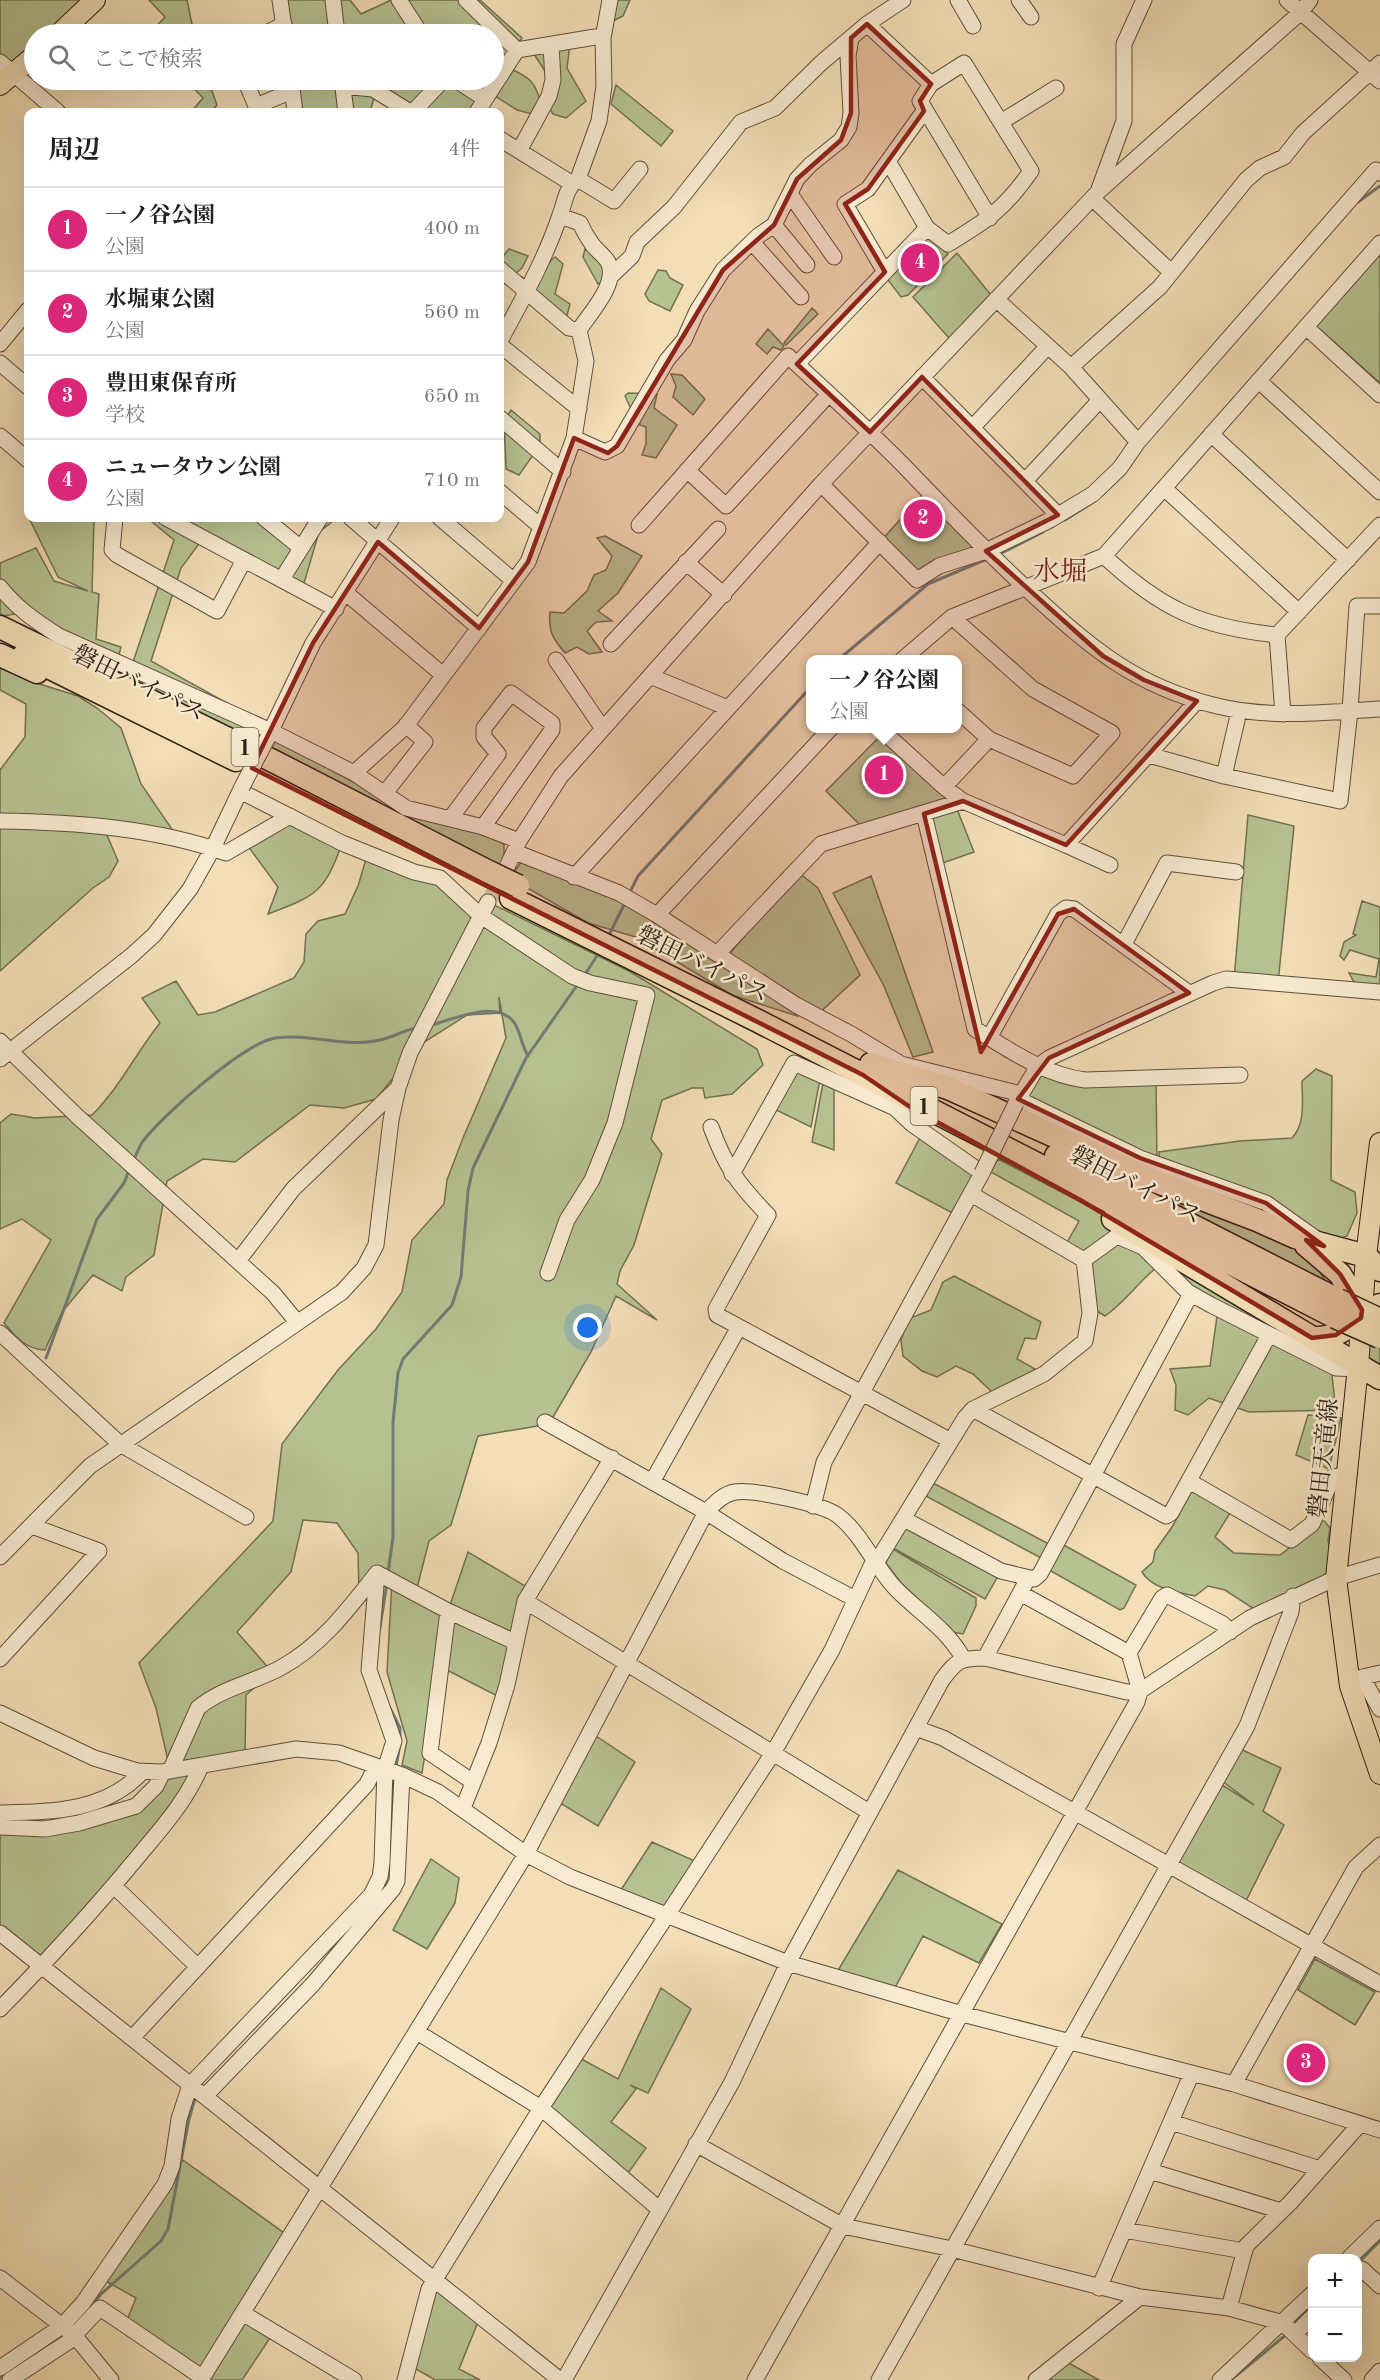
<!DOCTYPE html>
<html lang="ja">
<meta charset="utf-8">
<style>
:root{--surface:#fff;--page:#f6f6f6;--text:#222;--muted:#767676;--line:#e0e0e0;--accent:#db2777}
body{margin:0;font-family:"Old Standard TT","Noto Serif JP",serif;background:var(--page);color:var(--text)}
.controls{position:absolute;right:18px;bottom:18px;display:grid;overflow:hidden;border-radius:12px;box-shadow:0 6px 24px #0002}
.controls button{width:54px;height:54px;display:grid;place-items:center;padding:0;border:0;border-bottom:2px solid var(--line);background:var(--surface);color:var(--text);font:30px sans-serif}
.you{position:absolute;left:588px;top:1328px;width:21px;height:21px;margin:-15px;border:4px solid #fff;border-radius:50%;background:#1a73e8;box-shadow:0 0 0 9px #1a73e833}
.badge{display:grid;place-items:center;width:39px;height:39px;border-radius:50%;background:var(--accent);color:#fff;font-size:20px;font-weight:700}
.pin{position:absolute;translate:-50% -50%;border:3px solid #fff;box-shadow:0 2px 6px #0006}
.popup{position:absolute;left:806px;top:655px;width:156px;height:78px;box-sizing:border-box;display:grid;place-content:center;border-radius:12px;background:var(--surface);filter:drop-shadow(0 2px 4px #0005);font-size:20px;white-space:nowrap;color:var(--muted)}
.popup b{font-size:22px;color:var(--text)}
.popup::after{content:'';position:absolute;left:50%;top:100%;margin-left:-12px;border:12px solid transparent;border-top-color:var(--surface)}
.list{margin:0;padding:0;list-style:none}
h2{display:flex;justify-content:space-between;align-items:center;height:78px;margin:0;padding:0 24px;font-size:26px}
h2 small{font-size:20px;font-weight:400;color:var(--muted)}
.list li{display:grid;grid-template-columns:39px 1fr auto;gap:18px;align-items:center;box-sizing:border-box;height:84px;padding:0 24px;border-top:2px solid var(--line)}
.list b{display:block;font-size:22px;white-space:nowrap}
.list p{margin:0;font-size:20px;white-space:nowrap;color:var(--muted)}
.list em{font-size:20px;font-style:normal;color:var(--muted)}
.icon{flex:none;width:33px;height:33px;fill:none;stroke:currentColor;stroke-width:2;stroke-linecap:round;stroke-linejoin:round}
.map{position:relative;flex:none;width:1380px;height:2380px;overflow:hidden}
.search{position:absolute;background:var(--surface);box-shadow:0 6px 24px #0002;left:24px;top:24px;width:480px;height:66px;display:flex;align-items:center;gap:15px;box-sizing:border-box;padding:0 21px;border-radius:33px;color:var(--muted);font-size:22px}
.panel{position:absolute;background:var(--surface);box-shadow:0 6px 24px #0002;left:24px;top:108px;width:480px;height:414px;border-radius:12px}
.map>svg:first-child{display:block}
.green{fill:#b7c291;stroke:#727052;stroke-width:1.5}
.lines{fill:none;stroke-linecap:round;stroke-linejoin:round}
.stream{stroke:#707d74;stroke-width:3}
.minor-tunnel{stroke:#cbb895;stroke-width:15;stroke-dasharray:15 8;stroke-linecap:butt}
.minor-casing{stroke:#5e4f3c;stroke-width:17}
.major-casing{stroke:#2d1f13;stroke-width:22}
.highway-casing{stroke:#2d1f13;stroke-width:25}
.minor{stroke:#f7ead0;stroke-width:15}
.major{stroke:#f3deb6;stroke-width:20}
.highway{stroke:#f3deb6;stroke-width:22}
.minor-bridge-casing{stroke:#5e4f3c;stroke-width:17;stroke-linecap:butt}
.highway-bridge-casing{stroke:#2d1f13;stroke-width:25;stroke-linecap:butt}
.minor-bridge{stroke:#f7ead0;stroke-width:15}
.highway-bridge{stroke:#f3deb6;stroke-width:22}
.marked{fill:#8f2418;fill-opacity:0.2;stroke:#8f2418;stroke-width:4.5;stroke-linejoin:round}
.labels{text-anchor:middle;stroke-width:5;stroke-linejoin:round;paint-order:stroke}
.shield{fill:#f7ead0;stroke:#6a5c4c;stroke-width:1.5}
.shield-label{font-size:22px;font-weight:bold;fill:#2d1f13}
.street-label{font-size:24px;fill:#2d1f13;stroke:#f7ead0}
.quarter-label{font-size:27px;fill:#7a1f14;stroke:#f7ead0}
</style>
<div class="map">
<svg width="1380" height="2380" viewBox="0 0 1380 2380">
<rect width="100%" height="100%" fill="#f3deb6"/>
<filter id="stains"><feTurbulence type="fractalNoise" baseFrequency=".00333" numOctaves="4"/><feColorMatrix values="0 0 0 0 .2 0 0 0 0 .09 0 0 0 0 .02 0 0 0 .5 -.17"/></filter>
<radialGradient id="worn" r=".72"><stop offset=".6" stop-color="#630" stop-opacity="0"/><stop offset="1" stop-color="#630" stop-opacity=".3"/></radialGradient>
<path class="green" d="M0,0H95L57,34H34V55L14,74L0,60Z
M149,0H187L194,34H149L165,17Z
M281,0H350L361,14L391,0H480L522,38L476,112H400L379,94L378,80H494V34H286Z
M611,0H630L623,16L603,26Z
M571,36L567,68L586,101L566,118L553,114L544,98L547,74L528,45Z
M508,68C531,77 536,83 542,107L532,114L517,110L495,96Z
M186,80H208L217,105L211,112H191L203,98Z
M294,80H376V91L370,112H299Z
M616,85L673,131L661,146L611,104Z
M932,238L948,254L908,295L901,297L888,280L893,271L923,239Z
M509,249L528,256L522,268L515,274L534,283C544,275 545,264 555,257L563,264L555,294L570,304L565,323C542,323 536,302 519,292C513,288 507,286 502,282L500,260Z
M585,249L597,254L606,267L604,280L598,284L583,257Z
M1380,251V383L1315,325Z
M957,253L995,300L954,344L913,297Z
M658,270L666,271L670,278L683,285L670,311L649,301L645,294Z
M812,308L818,314L786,345L784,343Z
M768,329L784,346L781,350L773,347L767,354L756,344Z
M671,374L682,375L705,399L693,415L673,397L676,386Z
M628,393L657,394L654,408L677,425L656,458L642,455L646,444V427L640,425V415L631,409L625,396Z
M511,410L540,434V445L519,475L506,469L504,421Z
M922,495L980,552L917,580L880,542Z
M29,518L94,519L92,592L99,594L96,639L121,647L117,662L25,612L4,616L0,613V563L36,548L54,581L88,591L58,577Z
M152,518H253L309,546L314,518H337L319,532L302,590L201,541L181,568L151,661L263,723L282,743L393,804L453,820L504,844V862L493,871L156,693L146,675L131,668L174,540L152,522Z
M605,536L642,556L618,593L598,611L612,621L596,622L587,631L602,652L589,654L577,647L565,653C553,639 548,631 550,612L564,613L587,591L594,575L606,570L612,556L597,538Z
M0,666L30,681L78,696L97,708L121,728L141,784L180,841L104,828L118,861L109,877L93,888L0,971V770L25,737L26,704L0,690Z
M884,732L955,804L974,852L937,865L924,814L866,831L826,791Z
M1248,815L1294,826L1278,983L1234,980Z
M290,816L342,843C325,893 315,896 268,914L278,887L245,842Z
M525,856L619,893L725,959L799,873L818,888L860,975L816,1016L774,991L797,1016L732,995L636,937L588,923L510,878Z
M366,859L443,881L478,919L488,902L629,971L757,1049L763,1065L732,1094L705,1098L703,1088H692L662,1100L651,1139L662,1154L634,1245L620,1271L617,1284L657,1320L616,1296L591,1352L549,1424L478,1436L451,1525L429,1541L416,1592L448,1611L468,1552L532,1590L503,1699L441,1667L443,1640L422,1773L402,1765L407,1741L387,1672L392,1581L359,1595L358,1553L337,1523L303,1520L291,1572L237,1632L272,1672L246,1695L245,1753L196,1765L168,1821L42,1967L0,1933V1827L45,1829L135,1806L169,1765L156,1708L139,1663L273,1521L282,1444L338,1370L376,1329L402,1292L412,1240L444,1204L447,1180L463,1138L506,1038L499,997L500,1013L467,1015L421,1044L376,1099L344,1108L310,1105L235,1162L203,1159L167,1181L154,1255L126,1277L122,1291L93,1275L62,1312L45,1350C25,1349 16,1337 4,1323L51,1240L22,1219L0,1229V1123L11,1114L35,1118L92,1115C120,1087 136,1053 160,1023L142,998L176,981L198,1015L215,1012L294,978L304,962L306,934L318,921L345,914L358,886Z
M871,876L933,1052L913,1057L884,986L833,893Z
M1362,901L1380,907V986L1355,984L1349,973L1376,977L1379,959L1350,950L1344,960L1340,956L1344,942L1356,935L1353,934Z
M1038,1066L1068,1078L1156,1081L1157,1163L1159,1164V1152L1240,1141L1292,1138C1306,1123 1302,1100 1302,1081L1316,1069L1332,1076L1331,1180L1355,1192L1357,1213L1347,1236L1331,1242L1295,1232L1024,1102Z
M792,1068L820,1079L811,1127L770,1107Z
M823,1083L834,1089V1150L812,1142Z
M923,1132L977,1169L958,1216L896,1183Z
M998,1159L1115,1220L1335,1356L1332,1376L1336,1410L1249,1412L1209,1398L1188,1415L1175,1410L1176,1385L1170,1369L1210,1366L1218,1309L1162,1263C1140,1279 1127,1301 1105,1316L1089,1306L1087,1267L1064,1248L1079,1221L991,1172Z
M1131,1183L1305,1249L1327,1283Z
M954,1276L1041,1322L1036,1339L1025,1338L1017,1359L1035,1369L1007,1388L993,1393L973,1374L956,1366L937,1377L922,1371L903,1356L901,1340L908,1319L931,1310L943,1282Z
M1369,1343L1380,1348V1382L1365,1366Z
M1308,1415L1341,1418L1329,1469L1296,1455Z
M931,1482L1049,1544L1041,1558L924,1495Z
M1193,1489L1232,1510L1215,1537L1234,1553L1280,1555L1288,1549L1291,1540L1322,1518L1330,1528L1328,1540L1336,1578L1260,1613L1225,1590L1208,1586L1195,1596C1177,1592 1152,1589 1142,1572L1153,1562L1155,1551L1172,1527Z
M906,1526L998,1576L985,1599L893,1548Z
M1062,1544L1136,1585L1124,1608L1120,1610L1049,1570Z
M891,1548L976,1598V1606L963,1634L953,1632L901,1583L886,1563Z
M596,1736L635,1762L598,1826L560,1803Z
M1236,1747L1281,1768L1263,1811L1284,1825L1243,1907L1172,1860L1216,1781L1254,1805L1218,1778Z
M652,1842L695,1861L668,1916L619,1893Z
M431,1859L459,1878L455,1903L427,1949L393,1930Z
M898,1870L1002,1924L979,1963L923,1936L892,1993L834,1977Z
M1315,1959L1375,1992L1355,2025L1298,1990Z
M661,1988L691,2009L648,2093L630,2085L636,2089L611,2122L646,2148L624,2179L541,2108L576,2056L618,2079Z
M183,2160L291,2238L243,2313L274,2332L242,2380H206L125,2325L136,2298L102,2279Z
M434,2283L480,2317L459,2369L480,2380H435L409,2365Z
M1067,2362L1099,2380H1045Z"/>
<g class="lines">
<path class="stream" d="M1358,202L1380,186
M1102,495L1123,475
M1065,520L1095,501
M998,555L1043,532
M838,660L928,584L987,559
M629,894L638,876L810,688
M608,937L625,903
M584,976L600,951
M431,1025C453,1020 494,999 513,1021C521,1031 521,1045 528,1056
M133,1162C136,1155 139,1147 143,1141C164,1114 243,1044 275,1038C309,1033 342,1047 375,1041C390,1039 404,1030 419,1027
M46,1358L97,1219L124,1183L129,1170
M388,1573L393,1537V1422L398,1373L403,1359L452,1305L461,1277L468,1191L473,1168L526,1058L578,984
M380,1627L387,1583
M390,1708L400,1728V1738
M396,1767L400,1744
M393,1806L395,1777
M1358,2263L1380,2241
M91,2307L100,2295L161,2241L168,2229L189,2119L196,2095
M0,2378L65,2333
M1232,2379L1287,2334"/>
<path class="minor-tunnel" d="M488,902L505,870"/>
<defs>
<path id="minor" d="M280,0L285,34
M333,0L337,34
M399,0L421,34
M466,0L517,50
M958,0L973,26
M1019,0L1031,17
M1287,0L1380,81
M867,24L931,84
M265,34L284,24
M0,62L58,112
M245,80L256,106L292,91
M291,80L295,112
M342,80L346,112
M456,80L485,99
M343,86L373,89L410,112
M413,112L443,80
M477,112L517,50L595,37L603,38
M1001,122L1056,88
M500,139L571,183
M519,151L549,96L553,80L551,45
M888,161L927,228L948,244C986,221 1005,209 1031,171L964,63L931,84L920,101L990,218
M578,179L614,201L640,169
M1099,189L1124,121V44L1144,0
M790,194L834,257
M1092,198L1171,272
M774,225L807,265
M752,242L801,297
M500,269L569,328L579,330C590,313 619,283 608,262C604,255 596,250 592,244C587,237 583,230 580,223L560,216
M885,272L845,204L868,189L924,111
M610,277L632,256L637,242L674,207L741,122L775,108L821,63L867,24L903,0
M996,299L1071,367L1138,442
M1306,327L1380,395
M500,341C522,300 545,260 560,215C565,202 566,187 578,179L599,121L604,86L603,38L610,0
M0,344L28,310
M500,345L579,409
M0,363L28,387
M797,364L927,228
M1071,367L1160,287L1246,180L1260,168L1284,157L1303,133L1380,63
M922,377L1058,515
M1259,381L1380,492
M500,418L563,472
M972,428L1048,346
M1211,434L1348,560
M0,436L28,460
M574,438L605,452L617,446L667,360L684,340L697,311L723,270L758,236L774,225L797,179L810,165L841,140L849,127L851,113L848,56L851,38
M687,470L726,506L829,394
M1025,481L1100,400
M821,484L917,580L939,566L986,551L1050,520L1093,494L1120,468L1138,442L1376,170L1380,173
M1164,488L1299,612
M500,492L540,526
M115,518L112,550L117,555L217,611L244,560
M166,518L336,609
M264,518L301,548
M351,518L479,628
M440,518L514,581
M639,525L788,356C828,393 869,430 907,469C947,511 987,552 1029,591C1090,647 1134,686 1217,706C1270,719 1326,712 1380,709
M1104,556C1161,609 1200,627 1277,635
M686,562L724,595
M282,579L320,518
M0,587C16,608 37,622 59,636L271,731L354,773L406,808L483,827L519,841
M346,593L443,675
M952,617L1033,689L1112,733L1073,776L989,739L958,711
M611,644L718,529
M556,660L603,729
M902,660L952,617L1104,556L1380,243
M650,676L728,708
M1283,714L1277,635L1380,525
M884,732L944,787L963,801
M267,739L313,643L392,518
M1149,755L1224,776L1340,801L1350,711L1357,606H1380
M354,773L405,727L528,562L574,438L586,361L579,330
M1224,776L1237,720
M944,787L989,739
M240,791L342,843L414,872L440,878L481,916L572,976L590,983L647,995L615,1123L592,1180L567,1220L548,1273
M385,793L425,742L406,725
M924,814L975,1029C1009,1050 1045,1075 1085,1080L1240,1075
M450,819L498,754L484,737V728L511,693L552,723V730L483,827
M0,821C74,822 156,828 226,853L290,816
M1066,845L1110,865
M515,852L619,893L657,915L796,1005L851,1034L901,1064L1021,1094
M507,867L519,841L561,776L821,484L1098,192L1301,12L1310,0
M574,877L880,542
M657,915L831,728
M1124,944L1167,863L1236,872
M717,954L821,844L963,801L1066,845L1197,701
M989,1038L1058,914L1066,908L1074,909L1189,993
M0,1041L77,1116L273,1293L297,1322
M0,1059L131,956L154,935L190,889L213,848L242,787
M1018,1099L1140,1158L1266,1203L1318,1240
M1016,1103L1038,1066L1049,1058L1213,983L1226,979L1380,992
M711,1127C726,1168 738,1184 768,1215L716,1309L717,1315L951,1441
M732,1174L794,1063L895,1108L912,1124L982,1173L824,1462L813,1506
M1084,1260L1117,1236L1143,1247L1188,1292L1211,1305L1336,1368L1360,1369
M238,1261L293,1189L398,1088
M0,1333L120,1444L246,1517
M973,1409L1166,1516L1171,1513L1269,1335
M545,1422L706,1512L783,1561L855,1599
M1189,1481L1291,1540L1312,1524L1333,1477L1346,1475
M652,1482L739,1327
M904,1519L1001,1571L1034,1579L1040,1574L1191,1294
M0,1557L90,1466L342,1292L364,1268L376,1245L391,1120L398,1088L410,1053L488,902
M876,1563L965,1418L973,1409L1044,1374L1085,1341L1090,1313L1084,1260L971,1194
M377,1573L448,1611L515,1642
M525,1601L869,1812
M448,1611L430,1753L473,1782
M1129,1653L1162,1598L1167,1595L1223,1624L1230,1632
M985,1658L1025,1584
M0,1659L99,1551L32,1526
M1362,1677L1380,1709
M1354,1679L1380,1673
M0,1713L94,1758L137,1771L163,1772L296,1749L339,1753L402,1775L438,1792L526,1854L570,1877L788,1963L962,2014L1234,2084L1380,2130
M916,1728L943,1738L1380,1984
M170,1771L198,1708C221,1688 256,1682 282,1667C322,1645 349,1608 377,1573
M463,1808L489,1743L507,1685L525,1601L612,1458
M0,1813C51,1812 106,1812 143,1771
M0,1827L45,1829L79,1823L136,1806L156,1786L163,1772
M114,1886L198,1967
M0,1933L560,2380
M0,2009C47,1961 93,1911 136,1859C160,1830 186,1802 201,1766
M417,2032L541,2108L659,2209
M132,2038L367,1784L376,1766
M1234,2084L1356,1867L1380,1845
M205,2096L313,1984L393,1889L397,1881L402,1775
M1171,2122L1320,2169
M696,2144L843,2226L952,2249L1140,2297L1229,2308L1283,2323L1312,2351
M1150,2171L1281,2211
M1124,2230L1244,2251
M1349,2258L1380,2228
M1358,2274L1362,2269L1380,2286
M0,2278L74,2335L111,2380
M1099,2288L1192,2073
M1229,2308L1246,2246L1290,2203L1360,2124
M244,2314L354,2380
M1295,2334L1312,2317
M1320,2358L1344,2380
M0,2368L62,2326L83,2303L165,2184L172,2166L179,2119L190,2085L371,1895L380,1877L382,1863L385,1769L394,1741L369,1670L377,1573
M10,2380L68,2342L100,2308L203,2378
M201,2380L526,1854L706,1512C714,1504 723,1494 735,1492C753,1489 822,1504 837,1515C861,1532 876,1569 897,1590C921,1614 946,1628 963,1658
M405,2380L429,2289L541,2108L773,1753L832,1650L874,1560
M564,2380L732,2082L788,1963L942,1680C957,1660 960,1658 985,1658L1127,1692L1140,1691L1250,1618L1336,1578L1380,1565
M755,2380L1137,1702L1140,1691L1129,1653L1020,1593
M879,2380L1247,1726L1291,1612L1293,1596
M1036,2380L1140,2297
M1220,2380L1312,2294
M1372,2380L1380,2371"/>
<path id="major" d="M59,34L95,0
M0,85L34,56
M1380,1143L1366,1256L1358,1367L1336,1578L1350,1686L1380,1774"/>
<path id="highway" d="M0,627L271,760L487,871
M0,655L37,672
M24,655L236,760
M511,898L758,1021L1335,1317
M871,1064L948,1088L1152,1180L1257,1220L1295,1237L1366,1256L1380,1270
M1056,1156L1338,1300
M1113,1219L1380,1378
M1306,1245L1340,1274L1362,1310
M1312,1338C1342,1340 1356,1318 1380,1305"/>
</defs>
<use href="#minor" class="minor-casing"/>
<use href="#major" class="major-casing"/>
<use href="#highway" class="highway-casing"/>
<use href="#minor" class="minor"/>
<use href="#major" class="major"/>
<use href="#highway" class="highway"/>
<defs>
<path id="minor-bridge" d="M242,787L267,739
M982,1173L1016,1103"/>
<path id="highway-bridge" d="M487,871L518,886
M1338,1300L1380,1320
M1335,1317L1380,1337"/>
</defs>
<use href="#minor-bridge" class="minor-bridge-casing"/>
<use href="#highway-bridge" class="highway-bridge-casing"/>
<use href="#minor-bridge" class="minor-bridge"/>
<use href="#highway-bridge" class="highway-bridge"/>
</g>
<path class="marked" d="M867,24L931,84L920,101L924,111L868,189L845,204L885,272L797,364L870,432L922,377L1058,515L986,551L1103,656L1144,680L1197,701L1066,845L963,801L924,814L981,1052L1058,914L1074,909L1189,993L1049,1058L1018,1099L1140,1158L1266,1203L1324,1246L1306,1240L1340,1274L1362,1310L1361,1318L1336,1335L1312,1338L1082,1201L913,1109L863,1075L252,768L313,643L378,542L479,628L528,562L574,438L608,453L617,446L723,270L774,225L797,179L841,140L851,113V38Z"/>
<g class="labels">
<g class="shield">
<rect x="231.5" y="728" width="27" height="38" rx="4.5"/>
<rect x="910.5" y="1087" width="27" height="38" rx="4.5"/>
</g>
<g class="shield-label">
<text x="245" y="755">1</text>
<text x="924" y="1114">1</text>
</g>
<g class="street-label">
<text transform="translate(139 683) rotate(26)" y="8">磐田バイパス</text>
<text transform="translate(703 964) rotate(26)" y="8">磐田バイパス</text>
<text transform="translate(1136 1185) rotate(27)" y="8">磐田バイパス</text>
<text transform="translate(1323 1458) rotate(-84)" y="8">磐田天竜線</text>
</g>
<g class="quarter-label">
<text x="1060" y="580">水堀</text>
</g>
</g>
<rect width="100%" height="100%" filter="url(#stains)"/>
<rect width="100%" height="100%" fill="url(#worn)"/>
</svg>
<div class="controls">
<button>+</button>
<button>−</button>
</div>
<div class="you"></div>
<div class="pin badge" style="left:884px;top:775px">1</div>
<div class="popup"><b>一ノ谷公園</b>公園</div>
<div class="pin badge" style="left:923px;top:519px">2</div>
<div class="pin badge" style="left:1306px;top:2063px">3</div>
<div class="pin badge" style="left:920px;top:263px">4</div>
<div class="search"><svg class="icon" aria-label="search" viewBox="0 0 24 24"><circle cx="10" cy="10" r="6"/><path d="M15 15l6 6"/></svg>ここで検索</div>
<section class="panel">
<h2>周辺<small>4件</small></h2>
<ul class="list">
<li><span class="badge">1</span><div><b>一ノ谷公園</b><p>公園</p></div><em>400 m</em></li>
<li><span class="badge">2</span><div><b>水堀東公園</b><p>公園</p></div><em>560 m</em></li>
<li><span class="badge">3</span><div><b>豊田東保育所</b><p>学校</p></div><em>650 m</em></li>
<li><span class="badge">4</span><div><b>ニュータウン公園</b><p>公園</p></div><em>710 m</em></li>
</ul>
</section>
</div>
